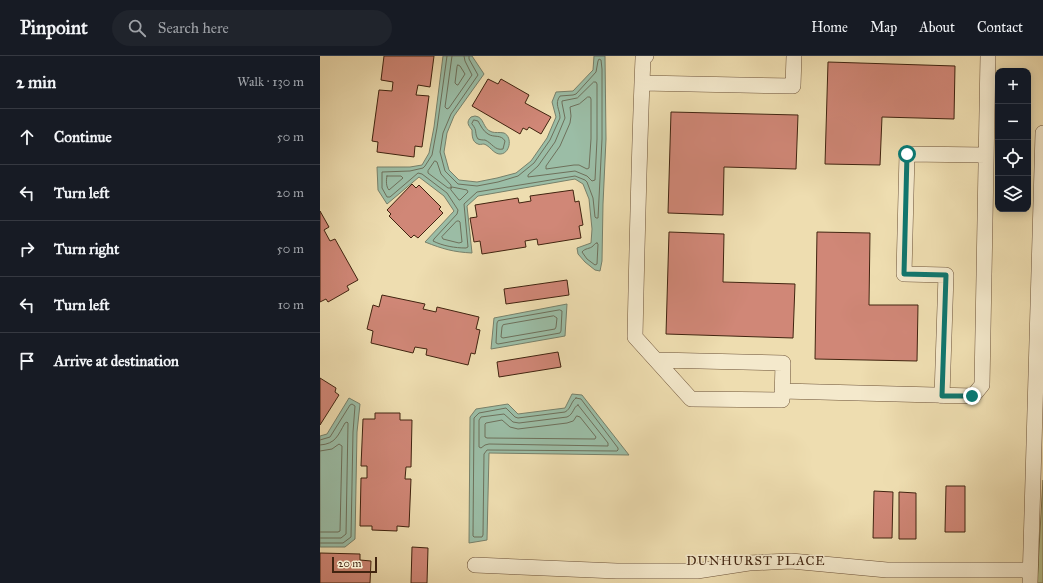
<!DOCTYPE html>
<meta charset="utf-8">
<style>
:root{--surface:#171b24;--page:#20242c;--text:#f1f3f6;--muted:#9ea1a6;--line:#363941}
body{margin:0;font-family:"IM FELL Great Primer",serif;background:var(--page);color:var(--text)}
.controls{position:absolute;right:12px;top:12px;display:grid;overflow:hidden;border-radius:8px;box-shadow:0 2px 10px #0003}
.controls button{width:36px;height:36px;display:grid;place-items:center;padding:0;border:0;border-bottom:1px solid var(--line);background:var(--surface);color:var(--text);font:20px sans-serif}
.scale{position:absolute;left:12px;bottom:10px;width:45px;box-sizing:border-box;padding-left:4px;border:2px solid #412410;border-top:0;font-size:11px;line-height:14px;white-space:nowrap;color:#412410;-webkit-text-stroke:3px #f4e9cc;paint-order:stroke}
.stop{position:absolute;width:12px;height:12px;margin:-9px;border:3px solid #0f766e;border-radius:50%;background:#fff}
.stop.end{background:#0f766e;border-color:#fff;box-shadow:0 1px 4px #0008}
.list{margin:0;padding:0;list-style:none}
h2{display:flex;justify-content:space-between;align-items:center;height:52px;margin:0;padding:0 16px;font-size:17px}
h2 small{font-size:13px;font-weight:400;color:var(--muted)}
.list li{display:grid;grid-template-columns:26px 1fr auto;gap:12px;align-items:center;box-sizing:border-box;height:56px;padding:0 16px;border-top:1px solid var(--line)}
.list b{display:block;font-size:15px;white-space:nowrap}
.list em{font-size:13px;font-style:normal;color:var(--muted)}
.icon{flex:none;width:22px;height:22px;fill:none;stroke:currentColor;stroke-width:2;stroke-linecap:round;stroke-linejoin:round}
.map{position:relative;flex:none;width:723px;height:527px;overflow:hidden}
header{display:flex;align-items:center;gap:24px;box-sizing:border-box;height:56px;padding:0 20px;background:var(--surface);border-bottom:1px solid var(--line)}
header strong{font-size:19px}
nav{display:flex;gap:22px;margin-inline-start:auto;font-size:14px}
.search{width:280px;height:36px;background:var(--page);display:flex;align-items:center;gap:10px;box-sizing:border-box;padding:0 14px;border-radius:22px;color:var(--muted);font-size:15px}
main{display:flex}
aside{flex:1;background:var(--surface)}
.map>svg:first-child{display:block}
.green{fill:#b6c28d;stroke:#7c734e}
.water{fill:#9bbda6;stroke:#77806a}
.lines{fill:none;stroke-linecap:round;stroke-linejoin:round}
.shore{stroke:#6e705b;stroke-width:1}
.building{fill:#d08777;stroke:#412410}
.minor-casing{stroke:#6c5238;stroke-width:16}
.minor{stroke:#f4e9cc;stroke-width:15}
.route{stroke:#0f766e;stroke-width:5}
.labels{text-anchor:middle;stroke-width:3;stroke-linejoin:round;paint-order:stroke}
.neighbourhood-label{font-size:13px;letter-spacing:1px;fill:#412410;stroke:#f4e9cc}
</style>
<header>
<strong>Pinpoint</strong>
<div class="search"><svg class="icon" aria-label="search" viewBox="0 0 24 24"><circle cx="10" cy="10" r="6"/><path d="M15 15l6 6"/></svg>Search here</div>
<nav><a>Home</a><a>Map</a><a>About</a><a>Contact</a></nav>
</header>
<main>
<aside>
<h2>2 min<small>Walk · 130 m</small></h2>
<ul class="list">
<li><svg class="icon" aria-label="ahead" viewBox="0 0 24 24"><path d="M12 20V5M6 11l6-6 6 6"/></svg><div><b>Continue</b></div><em>50 m</em></li>
<li><svg class="icon" aria-label="left" viewBox="0 0 24 24"><path d="M17 20v-9H6M10 6l-5 5 5 5"/></svg><div><b>Turn left</b></div><em>20 m</em></li>
<li><svg class="icon" aria-label="right" viewBox="0 0 24 24"><path d="M7 20v-9h11M14 6l5 5-5 5"/></svg><div><b>Turn right</b></div><em>50 m</em></li>
<li><svg class="icon" aria-label="left" viewBox="0 0 24 24"><path d="M17 20v-9H6M10 6l-5 5 5 5"/></svg><div><b>Turn left</b></div><em>10 m</em></li>
<li><svg class="icon" aria-label="arrive" viewBox="0 0 24 24"><path d="M6 21V4h12l-3 4 3 4H6"/></svg><div><b>Arrive at destination</b></div></li>
</ul>
</aside>
<div class="map">
<svg width="723" height="527" viewBox="0 0 723 527">
<rect width="100%" height="100%" fill="#eeddb0"/>
<filter id="stains"><feTurbulence type="fractalNoise" baseFrequency=".005" numOctaves="4"/><feColorMatrix values="0 0 0 0 .2 0 0 0 0 .09 0 0 0 0 .02 0 0 0 .5 -.17"/></filter>
<radialGradient id="worn" r=".72"><stop offset=".6" stop-color="#630" stop-opacity="0"/><stop offset="1" stop-color="#630" stop-opacity=".3"/></radialGradient>
<path class="green" d="M723,424V527H717Z"/>
<path class="water" d="M123,0H152L164,18L134,60L127,77L124,96L129,114L139,124L157,126L177,122L196,117L211,105L227,82L236,61L232,46L236,36L253,35L273,14L274,0H285L286,83L283,148L282,205L280,215L275,214L265,206L258,198L257,192L271,187L272,173L269,143L263,128L255,123L158,140L147,150L152,197C133,196 123,193 105,186L134,155L124,140L99,121L67,148L58,134L57,111H90L102,109L109,97L114,71Z
M155,60C165,61 162,73 172,76C175,77 180,76 184,77C193,81 190,99 179,98C173,97 170,90 164,88C162,88 159,89 158,88C152,86 152,79 152,74C148,69 146,66 151,61Z
M247,248L245,280L171,293L174,262Z
M252,338L262,339L309,399L169,397L167,484L149,487L150,361L156,353L188,348L198,358L245,352Z
M29,342L40,348L37,376L35,483L25,491H0V380L7,378Z"/>
<g class="lines">
<path class="shore" d="M127,0L117,72L112,99L105,110L103,112L90,115L62,116V132L67,141H70L98,117L102,118L127,137L138,154L137,158L114,183L113,185C123,190 135,192 146,192L148,191L144,148L157,136L255,120L265,124L267,126L273,142L275,161L276,162H278L282,83V13L281,4L279,3L278,5L276,16L256,38L253,39L240,40C234,48 240,53 240,62L230,84L214,107L198,120L178,126L157,130L138,128L125,115L120,96L123,77L131,58L158,19L149,3V0
M132,0L125,51L127,53L129,52L152,19L145,5L144,0
M138,9L140,10L145,18L138,29H137L135,27L137,11Z
M274,26H276L277,28V83L275,124L272,125L267,120L255,115L208,121V119L218,110L235,86L245,62L242,47V45L257,42Z
M268,41H270L271,43V83L269,112L267,113L259,109H254L226,113V110L240,90L250,67L251,60L250,51L259,48Z
M154,64L158,65C161,70 163,75 168,78C174,82 181,78 185,85L183,93C175,95 172,87 165,84C163,84 161,84 158,83C154,77 158,75 152,68Z
M115,105L117,106L121,118L131,129V132H128L108,117V115Z
M67,120H81L83,122L69,134C66,131 66,124 67,120Z
M132,131L147,134L148,136L140,144H139L131,134Z
M137,165H139L140,166L142,186L139,187L123,183L122,181Z
M277,187L278,188L277,208L275,209L267,203L262,196C265,192 270,193 273,190C274,189 275,187 277,187Z
M240,254L242,255L241,275L240,277L178,288L176,287L177,267L178,265Z
M234,260L237,262L236,271L235,273L183,282L181,281L182,271L183,269Z
M256,342L261,343L298,392V394L297,395L167,394L164,398L163,479L162,481H154L153,480L154,362L159,357L186,352L195,361L198,362L245,356C251,353 251,345 256,342Z
M258,349L288,387V390L169,388L165,389L161,392L159,391V364L161,361L184,358L193,366L199,367L247,361C254,358 253,351 258,349Z
M257,360L260,361L276,381L275,383L167,382L165,381V368L166,367L182,364L190,371L198,373L247,367L253,365Z
M0,384L10,381L30,349L32,348L35,350L33,376L31,481L23,487H0
M0,389C16,388 18,379 25,367L27,366L28,367L26,478L21,482H0
M0,395L12,393L19,388L22,390L20,475L18,476H0"/>
</g>
<path class="building" d="M64,0H114L110,31L98,29L96,39L109,40L102,91L95,90L94,101L57,96L58,86L52,85L59,34L72,35L73,26L61,24Z
M508,6L635,10L634,63L562,61L560,109L505,108Z
M168,23L178,28L181,23L209,39L205,47L231,61L221,78L209,71L207,74L203,72L200,78L152,50Z
M351,56L478,59L476,113L404,111L403,159L348,157Z
M92,128L96,132L99,129L121,151L119,153L123,157L98,182L94,179L91,182L69,160L71,158L67,154Z
M253,134L255,146L259,145L263,169L259,170L261,182L218,189L217,183L205,185L206,191L162,198L160,185L154,186L150,162L157,161L155,149L198,142L199,147L211,145L210,140Z
M0,155L9,171L4,174L10,185L15,183L38,224L27,230L29,234L8,246L6,243L0,246Z
M349,176L404,178L403,226L475,228L473,282L346,278Z
M497,176L550,177L549,249H598L597,305L495,303Z
M247,224L249,239L186,248L184,233Z
M62,239L105,248L103,253L116,256L117,251L159,261L156,273L160,274L155,298L151,297L148,309L106,299L107,293L95,291L93,297L51,287L53,275L47,273L53,249L59,251Z
M238,296L241,311L179,321L177,306Z
M0,322L16,332L15,336L19,339L0,369Z
M55,357H80V364H92L91,411H86L85,423H91L89,471L77,470V475L52,474V470H40L41,422H47V410H41L43,363H55Z
M626,430H645V476H625Z
M554,435L573,436L572,482H553Z
M579,436L596,437V483H579Z
M92,491L108,492L107,527H91Z
M0,497L40,498V504L51,505L50,527H0Z"/>
<g class="lines">
<defs>
<path id="minor" d="M326,0L323,2C319,95 317,188 315,281L371,343L462,344L463,307L337,304
M322,27L473,30L474,0
M462,335L653,340L662,329L668,0
M622,340L626,219L584,218L587,98L666,99
M155,509L297,515H377L429,507L471,505L567,514H710
M710,527L723,77"/>
</defs>
<use href="#minor" class="minor-casing"/>
<use href="#minor" class="minor"/>
</g>
<g class="lines">
<path class="route" d="M587,98L584,218L626,219L622,340H652"/>
</g>
<g class="labels">
<g class="neighbourhood-label">
<text x="436" y="509">DUNHURST PLACE</text>
</g>
</g>
<rect width="100%" height="100%" filter="url(#stains)"/>
<rect width="100%" height="100%" fill="url(#worn)"/>
</svg>
<div class="controls">
<button>+</button>
<button>−</button>
<button><svg class="icon" aria-label="locate" viewBox="0 0 24 24"><circle cx="12" cy="12" r="6"/><path d="M12 2v4M12 18v4M2 12h4M18 12h4"/></svg></button>
<button><svg class="icon" aria-label="layers" viewBox="0 0 24 24"><path d="M12 4l9 5-9 5-9-5zM3 14l9 5 9-5"/></svg></button>
</div>
<div class="scale">20 m</div>
<div class="stop" style="left:587px;top:98px"></div>
<div class="stop end" style="left:652px;top:340px"></div>
</div>
</main>
